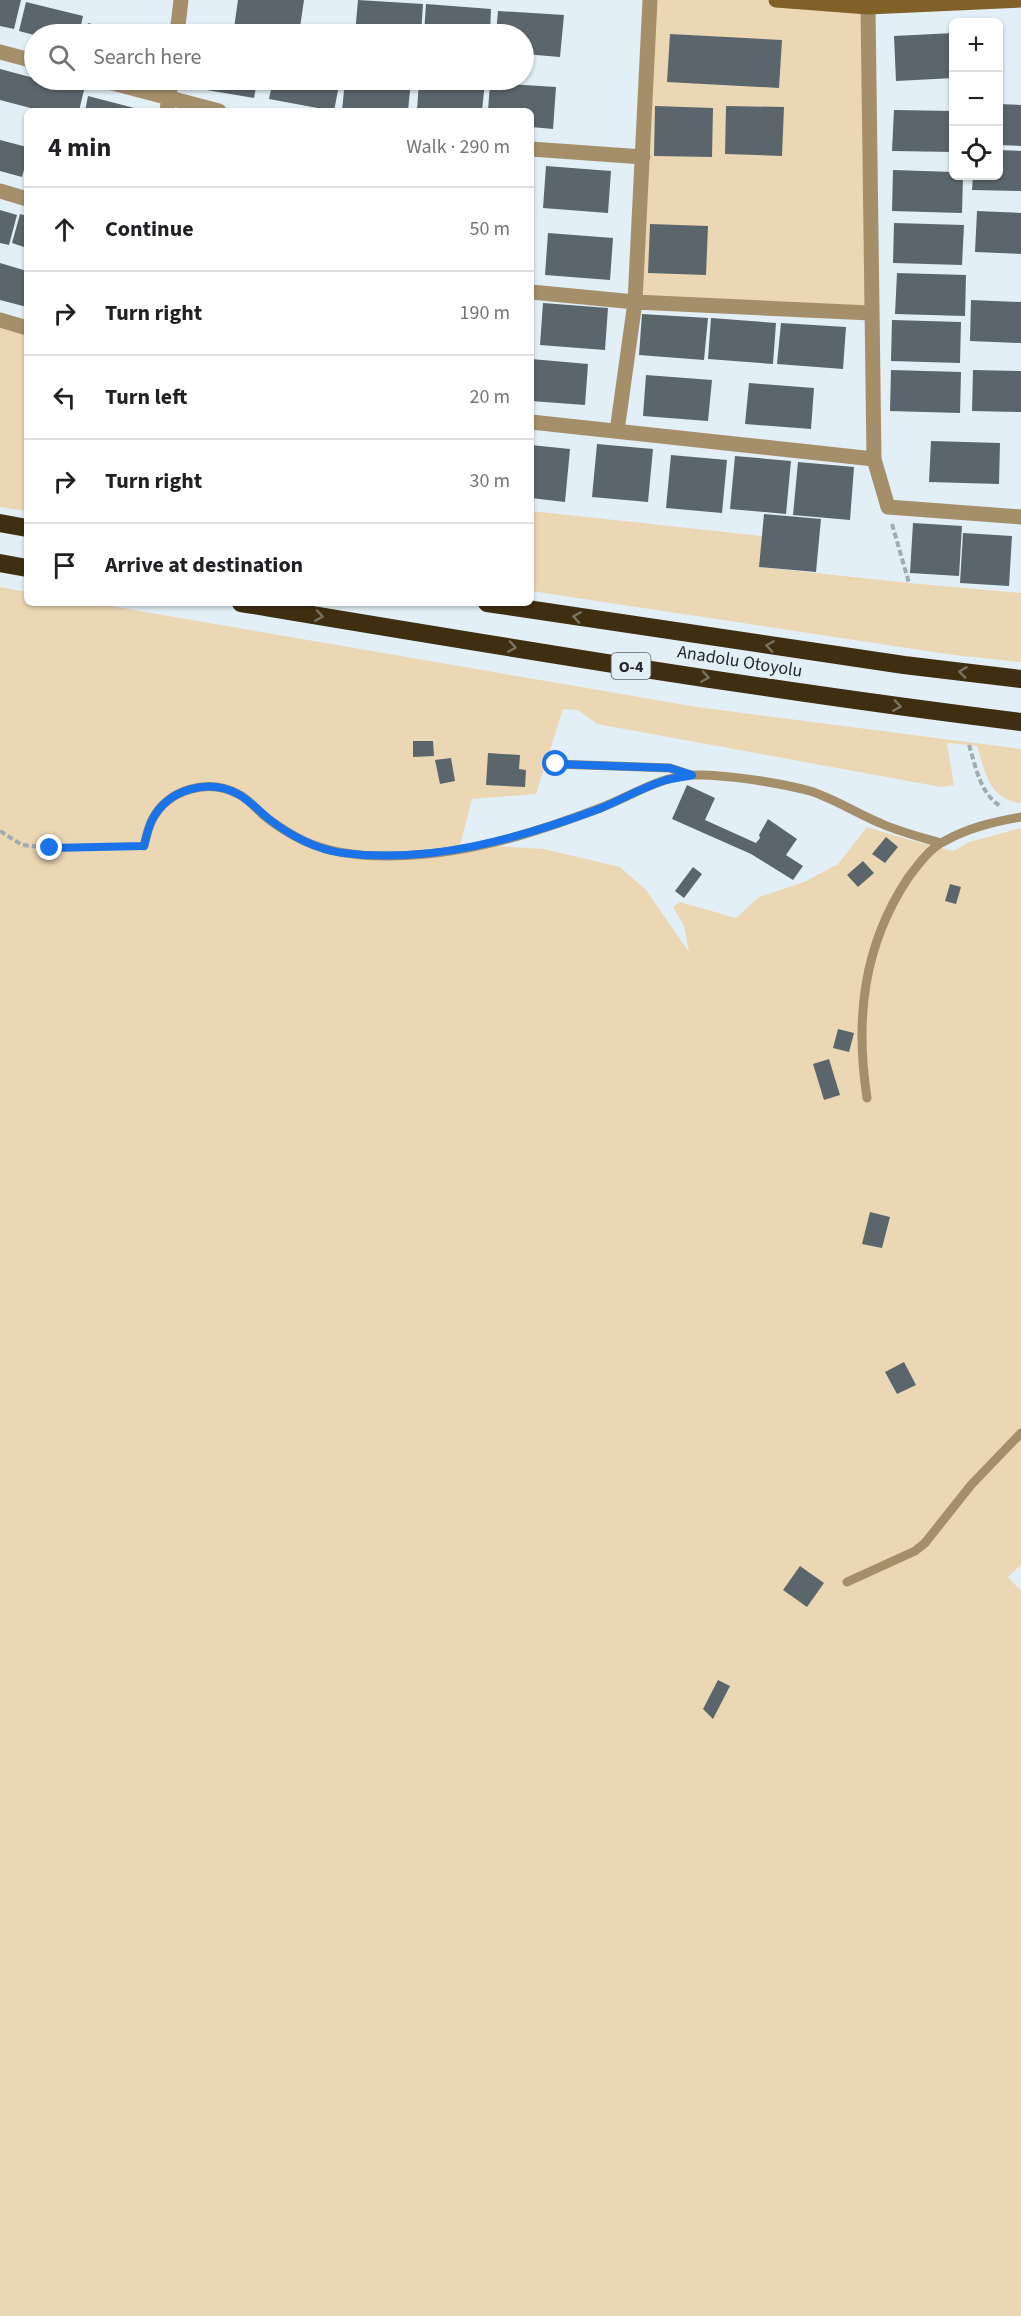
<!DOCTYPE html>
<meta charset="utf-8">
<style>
:root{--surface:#fff;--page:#f6f6f6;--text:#202124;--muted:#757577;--line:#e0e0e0}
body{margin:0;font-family:"Source Sans 3",sans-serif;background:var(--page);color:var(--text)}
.controls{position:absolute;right:18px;top:18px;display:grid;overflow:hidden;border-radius:9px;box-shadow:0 2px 4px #0004}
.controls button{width:54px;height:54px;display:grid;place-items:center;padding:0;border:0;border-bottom:2px solid var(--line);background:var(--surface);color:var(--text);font:30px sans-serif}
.stop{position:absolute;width:18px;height:18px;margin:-14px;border:4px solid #1a73e8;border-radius:50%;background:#fff}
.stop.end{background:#1a73e8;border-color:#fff;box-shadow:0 2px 6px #0008}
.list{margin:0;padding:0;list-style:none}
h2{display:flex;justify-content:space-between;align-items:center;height:78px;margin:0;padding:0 24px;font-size:26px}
h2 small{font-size:20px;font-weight:400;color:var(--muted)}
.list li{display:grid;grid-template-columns:39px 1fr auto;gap:18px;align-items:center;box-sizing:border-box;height:84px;padding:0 24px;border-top:2px solid var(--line)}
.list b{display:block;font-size:22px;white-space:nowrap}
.list em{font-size:20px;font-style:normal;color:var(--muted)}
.icon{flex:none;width:33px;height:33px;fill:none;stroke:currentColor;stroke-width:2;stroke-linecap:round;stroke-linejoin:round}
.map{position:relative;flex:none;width:1021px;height:2316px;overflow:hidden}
.search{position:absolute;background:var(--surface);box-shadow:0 2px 4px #0004;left:24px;top:24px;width:510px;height:66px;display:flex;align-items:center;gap:15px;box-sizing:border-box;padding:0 21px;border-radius:33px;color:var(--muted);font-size:22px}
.panel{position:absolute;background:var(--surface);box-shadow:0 2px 4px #0004;left:24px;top:108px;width:510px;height:498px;border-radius:9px}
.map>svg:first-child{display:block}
.green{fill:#ecd7b5}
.building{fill:#5b666c}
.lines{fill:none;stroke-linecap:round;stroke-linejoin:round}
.path{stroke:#a1acb1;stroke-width:4;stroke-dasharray:6 3;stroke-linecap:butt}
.service{stroke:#a58f6b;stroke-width:9}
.minor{stroke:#a58f6b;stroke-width:15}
.secondary{stroke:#826128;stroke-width:15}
.motorway{stroke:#3f2e10;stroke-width:18}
.oneway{stroke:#787260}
.route{stroke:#1a73e8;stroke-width:8}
.labels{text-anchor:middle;stroke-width:6;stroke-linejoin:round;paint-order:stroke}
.shield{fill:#e2eff6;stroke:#5c6468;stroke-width:1.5}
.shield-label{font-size:16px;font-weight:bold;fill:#23282b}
.street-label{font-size:18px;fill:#23282b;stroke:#e2eff6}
</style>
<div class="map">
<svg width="1021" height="2316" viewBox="0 0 1021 2316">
<rect width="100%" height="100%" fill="#e2eff6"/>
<path class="green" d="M650,0H776L868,7L871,313L635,302Z
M0,320L27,328V511L0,507Z
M531,511L762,536L760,567L909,583L1021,593V662L954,655L531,591Z
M0,587L27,592V603H93L697,707L1021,749V803C988,799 986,773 977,746L947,743L954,785L941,787L597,724L578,710L563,709L536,794L472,799L459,849L480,845L544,849L620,867L646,890L689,952L684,926L673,907L680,902L736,918L759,897L804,882L838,864L867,827L906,839L954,851L969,842L1021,828V1565L1008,1577L1021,1591V2316H0Z"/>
<path class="building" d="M0,0H21L14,29L0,26Z
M238,0H304L299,34H283L234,28Z
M358,0L423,4L421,34H355Z
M26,2L83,16L79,34L34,35L19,31Z
M426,4L491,9L490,34H424Z
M498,11L564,15L560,57L524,54V34H496Z
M88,23L130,34H85Z
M998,31H1001L1003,75H998Z
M954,33V78L896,81L894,36Z
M670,34L782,40L779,88L667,82Z
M0,69L34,78V80L84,90L79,111H42L0,100Z
M190,80H257L254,98L189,87Z
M273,80H340L334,111L269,99Z
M345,80H411L408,111H342Z
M419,80L485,81L482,111H417Z
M490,83L556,87L553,129L531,127V111H488Z
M88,96L142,110V111H85Z
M998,104L1021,105V146L998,145Z
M655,106L713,108L712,157L654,156Z
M726,106L784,107L782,156L725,154Z
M894,110L954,111V152L892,151Z
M0,140L27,147V159L22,177L0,171Z
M998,150L1021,151V191L972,190L973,176H998Z
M546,166L611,171L608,213L543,208Z
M893,170L954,172V176H963L962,213L892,211Z
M0,210L17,215L9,245L0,243Z
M977,211L1021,213V254L975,252Z
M20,214L27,216V248L12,243Z
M894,223L964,225L962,265L893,263Z
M650,224L708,226L706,275L648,273Z
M548,233L613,238L610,280L545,275Z
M0,263L27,271V307L0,300Z
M897,273L966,275L965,316L895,314Z
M971,300L1021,302V343L970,341Z
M543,303L608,308L605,350L540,345Z
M642,314L708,318L704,360L639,355Z
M711,318L776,323L773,364L708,359Z
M892,320L961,322L960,363L891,361Z
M781,323L846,327L843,369L777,364Z
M531,359L588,364L585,405L531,401Z
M891,370L961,372L960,413L890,411Z
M973,370L1021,371V412L972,411Z
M646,375L712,380L708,421L643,416Z
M749,383L814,388L811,429L745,424Z
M931,441L1000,443L999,484L929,482Z
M597,444L653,449L648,502L592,497Z
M531,445L570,449L565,502L531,498Z
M671,455L727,460L722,513L666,508Z
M735,456L791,461L786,514L730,509Z
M798,462L854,467L850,520L793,515Z
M764,514L821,519L816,572L759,567Z
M913,523L962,526L959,576L910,573Z
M963,533L1012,536L1009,586L960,583Z
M413,741H433L434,756L413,757Z
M488,753L520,755L519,769L526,770L525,787L486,785Z
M451,758L455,781L440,784L435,760Z
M687,785L715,798L705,820L756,843L760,838L759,835L768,819L797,839L786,855L803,866L793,880L751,854L672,819Z
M886,837L898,847L885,863L872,854Z
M863,861L874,873L858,887L847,875Z
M693,867L702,874L684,898L675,891Z
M950,884L961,887L956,904L945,901Z
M838,1029L854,1033L849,1052L833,1048Z
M829,1059L840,1095L824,1100L813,1064Z
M870,1212L890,1217L882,1248L862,1244Z
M904,1362L916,1385L897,1394L885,1372Z
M800,1566L824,1583L807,1607L783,1590Z
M718,1680L730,1686L713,1719L703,1709Z"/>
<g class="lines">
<path class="path" d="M892,524L909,583
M969,745C976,767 980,795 1002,807
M0,831L22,845L50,848L131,846"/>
<path class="service" d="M556,764L670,768L691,775
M144,846C146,837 148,828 152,820C168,789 208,778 238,794C247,798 255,807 262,814C274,824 290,834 304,841C329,852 356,856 384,856C459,857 530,835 600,808C630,797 660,776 693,775C724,774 781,783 810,791C835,799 856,813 880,823C900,832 920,837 941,843
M867,1098C855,1019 863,946 908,878C917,866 929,849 943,842C967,828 993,822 1021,817
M847,1582L915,1551L925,1543L971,1485L1021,1433"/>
<path class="minor" d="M868,7L874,459L888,507L1021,517
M177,34L181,0
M0,52L34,61
M101,80L219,111
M167,111L171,80
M531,149L643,157
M0,191L27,199
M531,292L635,302L871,313
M0,320L27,328
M531,422L874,459
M617,431L635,302L650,0"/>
<path class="secondary" d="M776,0L868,7L1021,0"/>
<path class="motorway" d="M0,523L27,528
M0,563L27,568
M241,603C500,646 760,690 1021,722
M487,603L904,665L1021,679"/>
</g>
<defs><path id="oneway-chevron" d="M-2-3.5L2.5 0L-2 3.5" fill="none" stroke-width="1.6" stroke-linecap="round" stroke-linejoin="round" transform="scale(1.5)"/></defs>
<g class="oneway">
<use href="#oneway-chevron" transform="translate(319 616) rotate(9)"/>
<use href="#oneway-chevron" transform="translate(577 617) rotate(-171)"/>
<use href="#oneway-chevron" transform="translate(770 646) rotate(-172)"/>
<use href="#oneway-chevron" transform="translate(512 647) rotate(9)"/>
<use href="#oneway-chevron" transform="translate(963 672) rotate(-173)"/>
<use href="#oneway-chevron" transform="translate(705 677) rotate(9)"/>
<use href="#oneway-chevron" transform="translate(897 706) rotate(9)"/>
</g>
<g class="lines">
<path class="route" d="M50,848L144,846C146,838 148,828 152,820C168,789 208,778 238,794C249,800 259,811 269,819C289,835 317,850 343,853C431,864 517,839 599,809C621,800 643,787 666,780C674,778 684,777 692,775L670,768L556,764"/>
</g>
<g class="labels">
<rect class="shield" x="611.5" y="653" width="39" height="26" rx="4.5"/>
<g class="shield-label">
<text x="631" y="672">O-4</text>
</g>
<g class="street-label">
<text transform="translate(740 661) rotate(9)" y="6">Anadolu Otoyolu</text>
</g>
</g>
</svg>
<div class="controls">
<button>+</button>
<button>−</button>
<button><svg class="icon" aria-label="locate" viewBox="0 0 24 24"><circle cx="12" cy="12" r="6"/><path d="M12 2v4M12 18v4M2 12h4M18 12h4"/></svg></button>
</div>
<div class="stop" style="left:556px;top:764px"></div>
<div class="stop end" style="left:50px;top:848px"></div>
<div class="search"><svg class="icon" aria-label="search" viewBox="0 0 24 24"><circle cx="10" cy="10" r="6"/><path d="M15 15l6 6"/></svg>Search here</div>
<section class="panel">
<h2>4 min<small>Walk · 290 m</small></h2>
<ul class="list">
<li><svg class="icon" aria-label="ahead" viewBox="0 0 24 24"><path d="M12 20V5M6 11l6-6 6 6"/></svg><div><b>Continue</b></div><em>50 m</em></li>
<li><svg class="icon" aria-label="right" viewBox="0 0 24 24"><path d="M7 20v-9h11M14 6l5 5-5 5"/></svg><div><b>Turn right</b></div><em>190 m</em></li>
<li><svg class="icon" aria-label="left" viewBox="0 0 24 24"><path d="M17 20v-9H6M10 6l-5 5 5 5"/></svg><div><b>Turn left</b></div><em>20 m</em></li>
<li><svg class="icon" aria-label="right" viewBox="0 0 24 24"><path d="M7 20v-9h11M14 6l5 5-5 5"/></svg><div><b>Turn right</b></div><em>30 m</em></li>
<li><svg class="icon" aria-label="arrive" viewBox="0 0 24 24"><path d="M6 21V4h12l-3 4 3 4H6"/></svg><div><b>Arrive at destination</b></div></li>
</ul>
</section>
</div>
